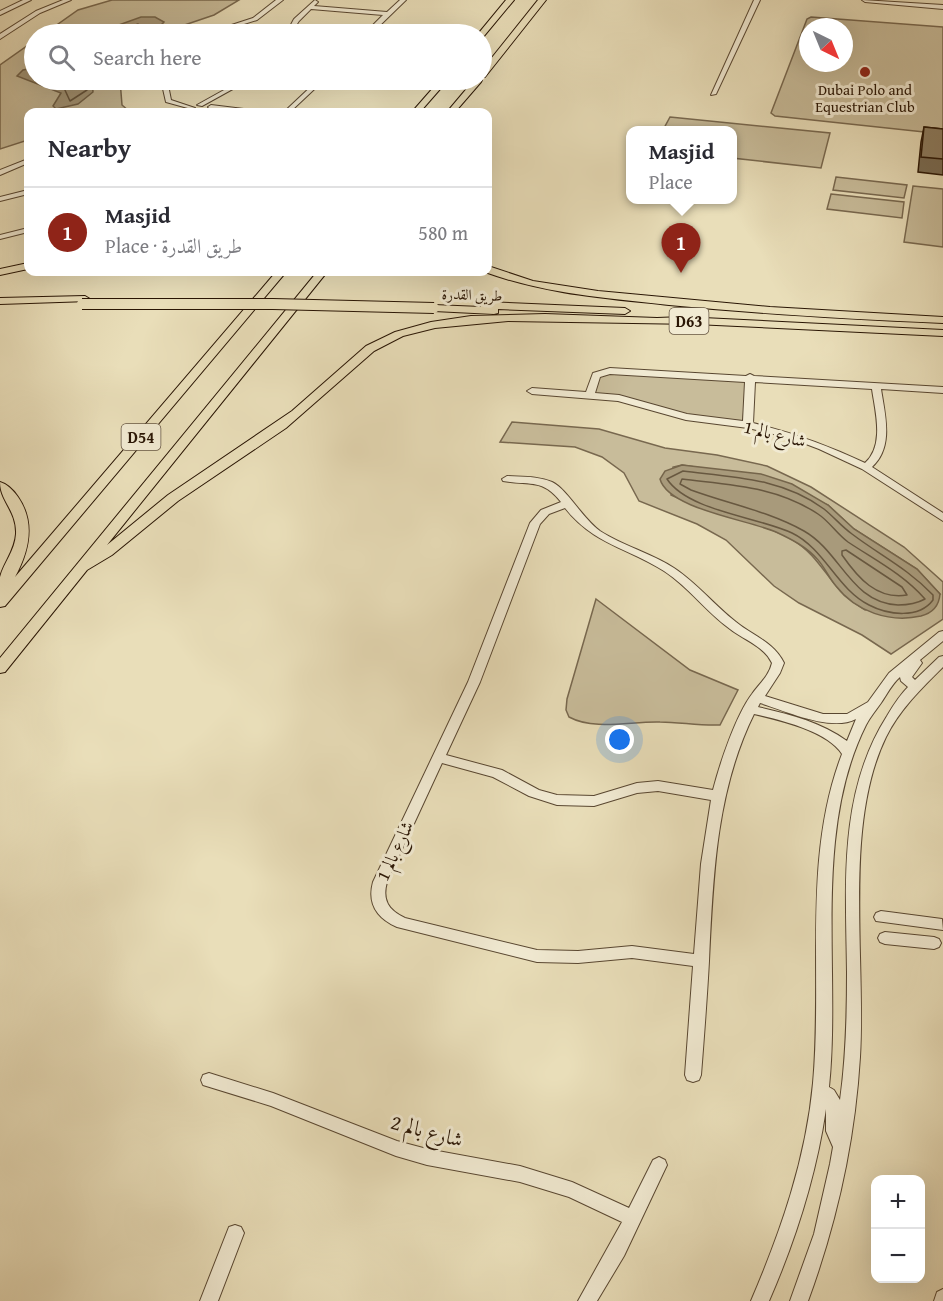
<!DOCTYPE html>
<meta charset="utf-8">
<style>
:root{--surface:#fff;--page:#f7f7f7;--text:#2b2b33;--muted:#7c7c81;--line:#e1e1e2;--accent:#8f2418}
body{margin:0;font-family:"Gentium Book Plus",Amiri,serif;background:var(--page);color:var(--text)}
.controls{position:absolute;right:18px;bottom:18px;display:grid;overflow:hidden;border-radius:12px;box-shadow:0 6px 24px #0002}
.controls button{width:54px;height:54px;display:grid;place-items:center;padding:0;border:0;border-bottom:2px solid var(--line);background:var(--surface);color:var(--text);font:30px sans-serif}
.compass{position:absolute;left:799px;top:18px;width:54px;height:54px;border-radius:50%;background:var(--surface);box-shadow:0 6px 24px #0002;rotate:137deg}
.you{position:absolute;left:620px;top:740px;width:21px;height:21px;margin:-15px;border:4px solid #fff;border-radius:50%;background:#1a73e8;box-shadow:0 0 0 9px #1a73e833}
.badge{display:grid;place-items:center;width:39px;height:39px;border-radius:50%;background:var(--accent);color:#fff;font-size:20px;font-weight:700}
.pin{position:absolute;translate:-50% -50px;filter:drop-shadow(0 2px 3px #0008)}
.pin::after{content:'';position:absolute;top:32px;width:21px;height:18px;background:inherit;clip-path:polygon(0 0,100% 0,50% 100%)}
.popup{position:absolute;left:626px;top:126px;width:111px;height:78px;box-sizing:border-box;display:grid;place-content:center;border-radius:12px;background:var(--surface);filter:drop-shadow(0 2px 4px #0005);font-size:20px;white-space:nowrap;color:var(--muted)}
.popup b{font-size:22px;color:var(--text)}
.popup::after{content:'';position:absolute;left:50%;top:100%;margin-left:-12px;border:12px solid transparent;border-top-color:var(--surface)}
.list{margin:0;padding:0;list-style:none}
h2{display:flex;justify-content:space-between;align-items:center;height:78px;margin:0;padding:0 24px;font-size:26px}
h2 small{font-size:20px;font-weight:400;color:var(--muted)}
.list li{display:grid;grid-template-columns:39px 1fr auto;gap:18px;align-items:center;box-sizing:border-box;height:90px;padding:0 24px;border-top:2px solid var(--line)}
.list b{display:block;font-size:22px;white-space:nowrap}
.list p{margin:0;font-size:20px;white-space:nowrap;color:var(--muted)}
.list em{font-size:20px;font-style:normal;color:var(--muted)}
.icon{flex:none;width:33px;height:33px;fill:none;stroke:currentColor;stroke-width:2;stroke-linecap:round;stroke-linejoin:round}
.map{position:relative;flex:none;width:943px;height:1301px;overflow:hidden}
.search{position:absolute;background:var(--surface);box-shadow:0 6px 24px #0002;left:24px;top:24px;width:468px;height:66px;display:flex;align-items:center;gap:15px;box-sizing:border-box;padding:0 21px;border-radius:33px;color:var(--muted);font-size:22px}
.panel{position:absolute;background:var(--surface);box-shadow:0 6px 24px #0002;left:24px;top:108px;width:468px;height:168px;border-radius:12px}
.map>svg:first-child{display:block}
.green{fill:#c8bc9a;stroke:#78684f;stroke-width:1.5;fill-rule:evenodd}
.water{fill:#a89a7b;stroke:#75654b;stroke-width:1.5}
.lines{fill:none;stroke-linecap:round;stroke-linejoin:round}
.shore{stroke:#685840;stroke-width:1.5}
.minor-casing{stroke:#594731;stroke-width:2}
.major-casing{stroke:#291504;stroke-width:2}
.minor{fill:#f1ead2;fill-rule:evenodd}
.major{fill:#e9deb9;fill-rule:evenodd}
.major-bridge-casing{stroke:#291504;stroke-width:12;stroke-linecap:butt}
.major-bridge{stroke:#e9deb9;stroke-width:10}
.wall{fill:#796c54;stroke:#291504;stroke-width:1.5}
.building{fill:#8d7e62;stroke:#291504;stroke-width:1.5}
.poi-dot{fill:#8f2418;stroke:#f1ead2;stroke-width:2}
.labels{text-anchor:middle;stroke-width:6;stroke-linejoin:round;paint-order:stroke}
.far-poi-label{font-size:15px;fill:#291504;stroke:#f1ead2}
.far-street-label{font-size:15px;fill:#291504;stroke:#f1ead2}
.shield{fill:#f1ead2;stroke:#655542;stroke-width:1.5}
.shield-label{font-size:16px;font-weight:bold;fill:#291504}
.street-label{font-size:18px;fill:#291504;stroke:#f1ead2}
.near-street-label{font-size:21px;fill:#291504;stroke:#f1ead2}
</style>
<div class="map">
<svg width="943" height="1301" viewBox="0 0 943 1301">
<rect width="100%" height="100%" fill="#e9deb9"/>
<filter id="stains"><feTurbulence type="fractalNoise" baseFrequency=".00333" numOctaves="4"/><feColorMatrix values="0 0 0 0 .2 0 0 0 0 .09 0 0 0 0 .02 0 0 0 .5 -.17"/></filter>
<radialGradient id="worn" r=".72"><stop offset=".6" stop-color="#630" stop-opacity="0"/><stop offset="1" stop-color="#630" stop-opacity=".3"/></radialGradient>
<path class="green" d="M112,0H239L214,15L158,34H44L78,10Z
M811,17L943,27V134L775,116L771,113L807,19ZM808,27H844V63H808Z
M34,41V80H120L122,105L130,112H28V140L0,149V65Z
M670,117L830,133L821,168L732,158V130H663Z
M836,177L907,185L904,198L833,190Z
M913,186L943,189V247L904,242Z
M831,194L904,202L902,218L827,209Z
M608,372L746,377L743,424L695,418L593,394L598,377Z
M512,422L599,429L665,448L717,455L767,466L811,487L904,547L943,582V619L891,654L862,635L799,603L774,586L726,540L697,524L639,501L624,473L602,457L575,447L500,442ZM682,465L734,473L828,505L854,529L917,569L940,594L865,610C855,603 844,597 837,587C822,569 813,552 793,540C755,519 710,513 671,495L673,467Z
M596,599L690,670L738,690L720,725C699,726 680,722 660,722C631,721 595,731 569,717L566,710L567,699Z"/>
<path class="water" d="M141,17H155L164,22C150,41 84,35 61,34L82,27L116,26Z
M34,68V80H92L93,92L78,104L56,109L53,106L61,93L17,76L23,70Z
M682,465L761,474L792,484L828,505L854,529L917,569L940,594C939,606 933,613 921,616C890,623 856,612 836,586C829,578 825,568 818,560C807,547 791,539 776,532C749,520 668,509 660,479L665,471Z"/>
<g class="lines">
<path class="shore" d="M79,34L117,32L138,24L141,27L139,34
M41,80L64,88L70,101L87,90V80
M683,471C732,477 783,478 824,509C834,517 842,527 852,534C881,556 907,568 933,595V600C919,619 888,615 869,605C837,589 825,549 792,533C758,517 688,511 667,479Z
M682,479C730,485 776,486 818,514C829,521 837,534 848,542C875,560 903,574 925,599C916,604 908,605 898,605C851,603 841,552 804,531C768,511 729,504 691,490L680,484Z
M846,550L902,587L907,595C877,600 858,578 842,555V551Z"/>
<defs>
<path id="minor" d="M23,0H31L0,15V11Z
M63,0H71L40,13L0,39V34L36,11Z
M276,0H283L257,20L212,34H204L253,18Z
M315,0L318,2L314,6L387,12L400,0H406L371,34L294,31L292,34H286L294,19ZM311,9L383,15L366,32L295,27L299,21Z
M754,0H760L716,94L711,95Z
M862,0L943,5V9L865,2Z
M161,80H167L171,100L195,108V110L166,102Z
M242,80H249L202,106L197,105Z
M318,80H324L290,112H284Z
M211,105L252,110L255,112H239L209,108L208,107Z
M28,159V163L0,175V170Z
M28,190V194L0,201V197Z
M28,228V232L0,239V235Z
M610,368L746,376L750,374L754,376L943,387V393L881,389C885,415 894,447 872,467L943,513V521L862,469L819,449L790,438L748,428L686,420L618,401L532,394L527,391L532,388L586,392L593,373ZM610,374L745,382L743,421L687,414L619,395L595,393L600,377ZM755,382L872,389C875,411 885,445 865,463C827,445 793,433 753,423Z
M507,476C522,477 538,476 552,482C567,489 582,518 600,531C623,546 651,553 674,568C697,583 714,605 736,622C753,636 774,642 784,663L780,673L765,696L823,714H847L868,702L889,673L939,632L943,631V641L920,660L922,663L912,677L915,680L939,657L943,656V667C921,689 900,709 886,737C843,825 866,960 860,1057C855,1141 837,1222 808,1301H790L814,1234L830,1164L833,1147L826,1131V1109C816,1176 796,1239 769,1301H751C781,1231 806,1159 813,1083C823,975 802,858 842,754C827,731 780,720 754,714C716,791 713,877 709,961C707,998 704,1037 701,1075L699,1080L693,1082L687,1080L685,1075L693,966L632,958L578,963L537,962L397,927C377,918 367,904 373,882L468,682L530,523L541,510L561,502C542,478 530,486 503,481L502,479ZM565,508C593,544 628,548 664,571C689,587 706,612 730,629C744,640 764,646 772,663C769,676 759,684 752,694C736,715 720,763 713,790L658,781L637,783L594,796L557,795L539,790L502,770L446,755L480,682L540,524L549,514ZM900,677L901,681L908,687C899,696 893,706 887,716C838,793 846,885 847,973C847,1015 846,1058 840,1100L834,1090L829,1087C841,971 812,833 866,725C870,717 876,710 881,703C887,694 892,684 900,677ZM760,703C786,711 831,732 856,719L847,741C821,722 789,714 758,707ZM442,763L493,777L529,796L557,805L594,806L637,793L658,791L711,800L701,864L694,954L632,946L578,951L537,950L405,918C388,910 382,900 387,882Z
M881,911L942,919L943,930L876,921L874,917L876,913Z
M885,932L934,937L939,939L941,943L939,947L934,949L885,944L880,942L878,938L880,934Z
M209,1073L273,1093L397,1141L427,1149L520,1166L572,1182L629,1208L653,1160L659,1157L665,1160L667,1165L624,1256L597,1301H578L622,1222L569,1197L520,1182L427,1165L396,1156L271,1106L203,1085L201,1080L203,1075Z
M235,1225L241,1227L244,1233L218,1301H200L229,1227Z
M943,1289V1301H934L937,1292Z"/>
<path id="major" d="M506,0H514L484,36L478,34Z
M538,0H546L485,77H482V70Z
M482,79V80L481,82L455,112H447L474,80Z
M440,80H448L420,112H412Z
M28,263V269L0,275V269Z
M488,266L533,281L598,291L770,307L943,317V323C851,319 760,314 669,305C606,298 545,294 485,272H488Z
M276,272H286L5,606L0,607C0,596 0,588 0,577C4,562 15,551 16,534C17,511 0,501 0,482C7,484 14,491 18,497C36,523 29,551 15,577Z
M317,272H327L107,545L168,495L292,411L366,346L395,332L431,322L471,316L545,314L657,318L683,317L943,330V336L695,324L508,321L435,328L403,336L374,351L286,428L178,501L112,555L87,570L5,672L0,673V658Z
M85,296L90,299L89,301L0,304V298Z
M485,302L625,308L630,311L625,314L498,309V313L494,314L434,311L429,308L434,305L481,307V303Z"/>
</defs>
<use href="#minor" class="minor-casing"/>
<use href="#major" class="major-casing"/>
<use href="#minor" class="minor"/>
<use href="#major" class="major"/>
<defs>
<path id="major-bridge" d="M82,304H273L434,308"/>
</defs>
<use href="#major-bridge" class="major-bridge-casing"/>
<use href="#major-bridge" class="major-bridge"/>
</g>
<path class="wall" d="M924,127L943,129V175L918,172L921,142Z"/>
<path class="building" d="M924,127L943,129V159L921,157Z"/>
<circle class="poi-dot" cx="865" cy="72" r="6"/>
<g class="labels">
<g class="far-poi-label">
<text x="865" y="95">Dubai Polo and<tspan x="865" dy="17">Equestrian Club</tspan></text>
</g>
<g class="far-street-label">
<text transform="translate(472 295) rotate(2)" y="5">طريق القدرة</text>
</g>
<g class="shield">
<rect x="669.5" y="308" width="39" height="26" rx="4.5"/>
<rect x="121.5" y="424" width="39" height="26" rx="4.5"/>
</g>
<g class="shield-label">
<text x="689" y="327">D63</text>
<text x="141" y="443">D54</text>
</g>
<g class="street-label">
<text transform="translate(775 434) rotate(14)" y="6">شارع بالم 1</text>
<text transform="translate(395 851) rotate(-65)" y="6">شارع بالم 1</text>
</g>
<g class="near-street-label">
<text transform="translate(427 1131) rotate(15)" y="7">شارع بالم 2</text>
</g>
</g>
<rect width="100%" height="100%" filter="url(#stains)"/>
<rect width="100%" height="100%" fill="url(#worn)"/>
</svg>
<div class="controls">
<button>+</button>
<button>−</button>
</div>
<svg class="compass" viewBox="-18 -18 36 36"><path d="M0-13l5 13h-10z" fill="#e53935"/><path d="M0 13l5-13h-10z" fill="#7c7c81"/></svg>
<div class="you"></div>
<div class="pin badge" style="left:681px;top:273px">1</div>
<div class="popup"><b>Masjid</b>Place</div>
<div class="search"><svg class="icon" aria-label="search" viewBox="0 0 24 24"><circle cx="10" cy="10" r="6"/><path d="M15 15l6 6"/></svg>Search here</div>
<section class="panel">
<h2>Nearby<small></small></h2>
<ul class="list">
<li><span class="badge">1</span><div><b>Masjid</b><p>Place · طريق القدرة</p></div><em>580 m</em></li>
</ul>
</section>
</div>
